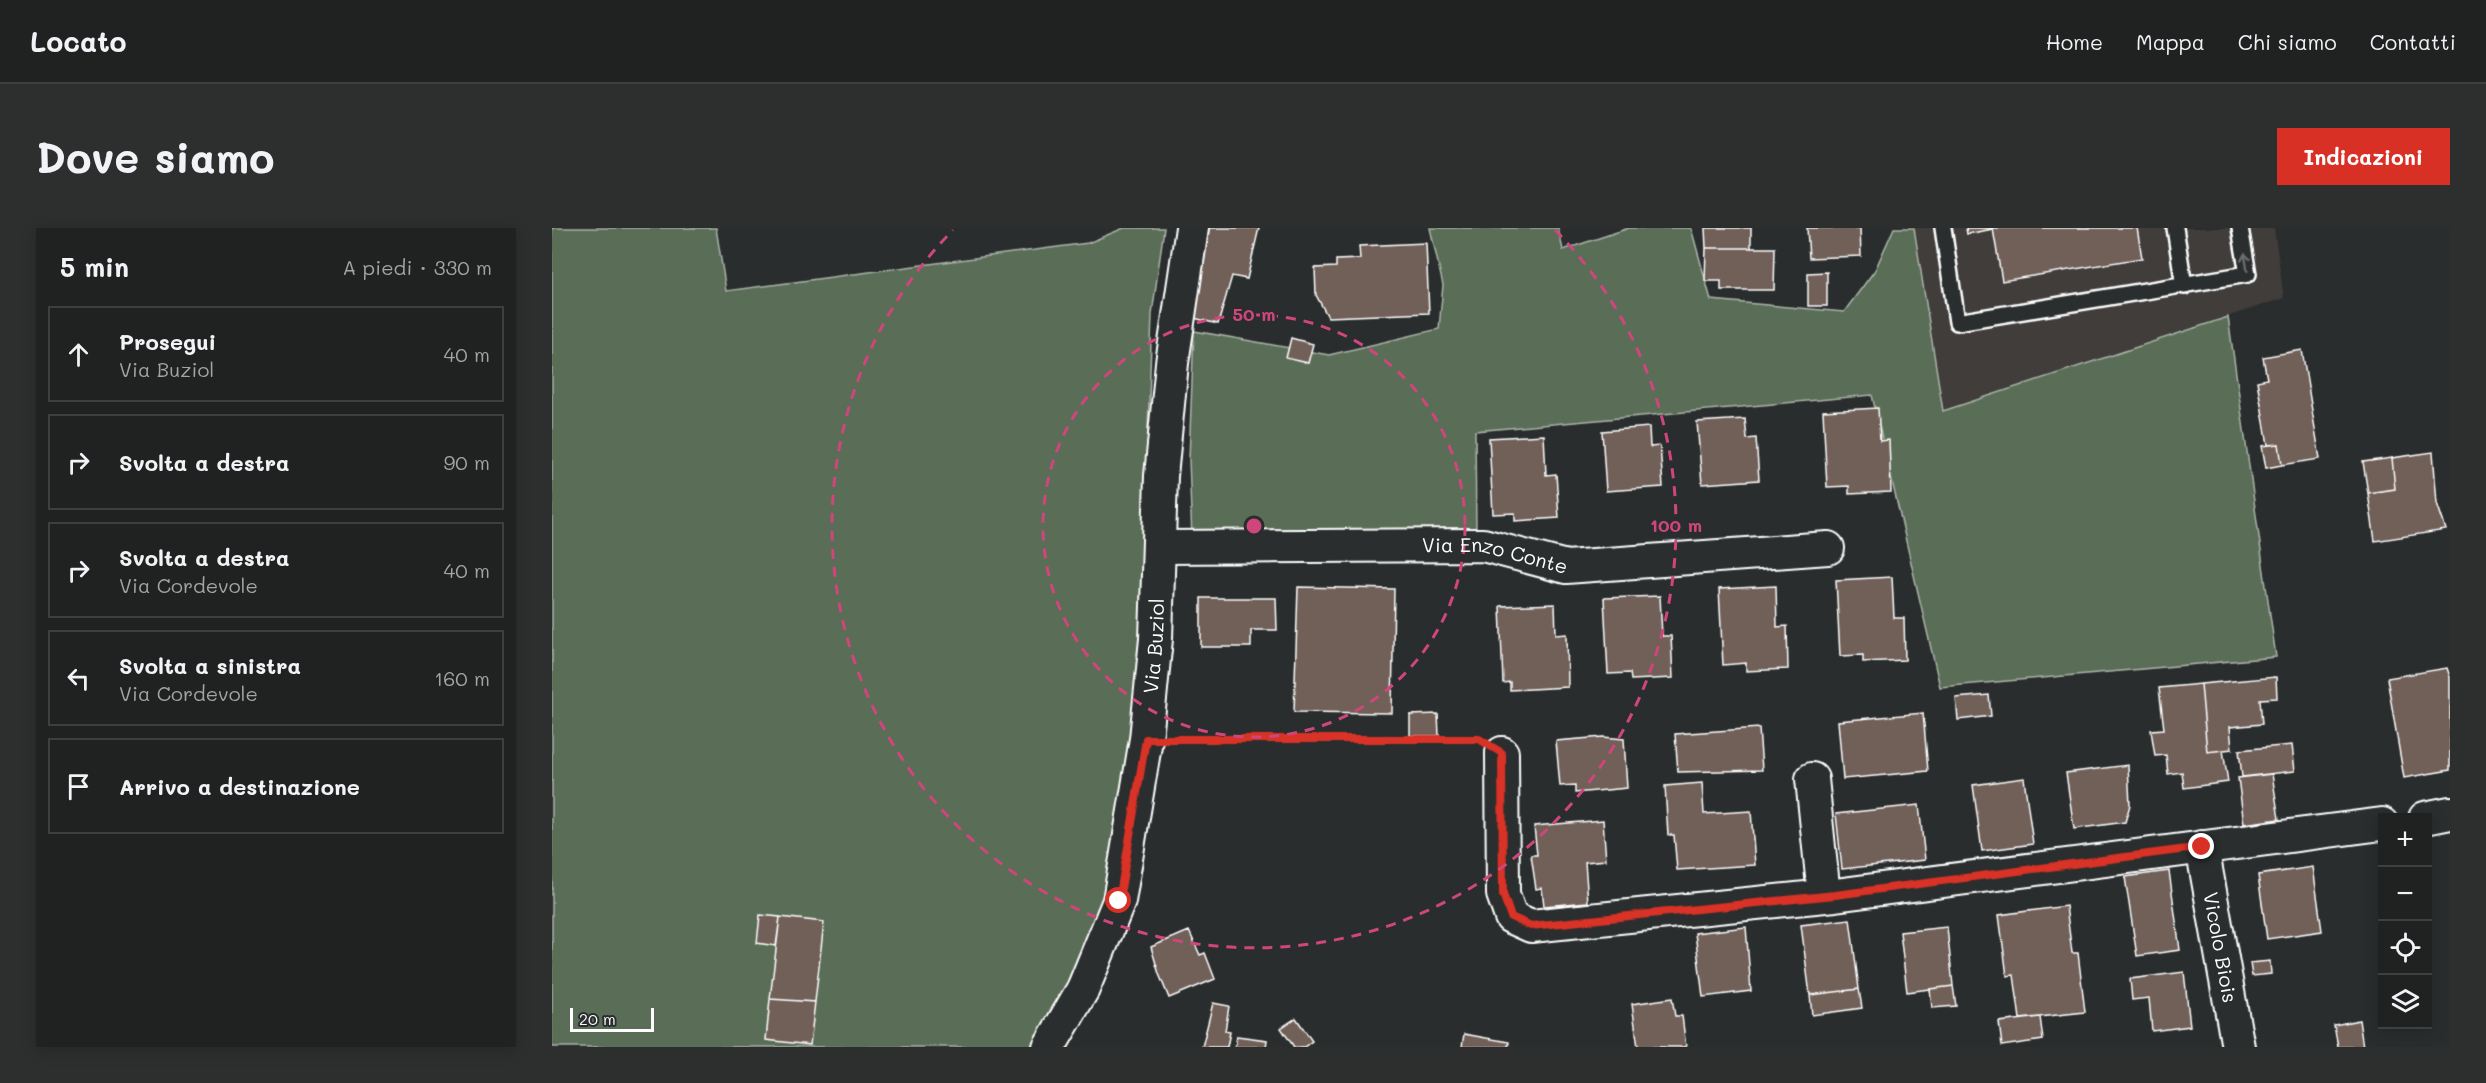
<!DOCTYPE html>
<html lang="it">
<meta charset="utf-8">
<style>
:root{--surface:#202222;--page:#2d2f2f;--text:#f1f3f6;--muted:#a2a4a5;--line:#3d3f40;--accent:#d93025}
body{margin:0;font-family:Mali,sans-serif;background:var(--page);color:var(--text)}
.controls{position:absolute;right:18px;bottom:18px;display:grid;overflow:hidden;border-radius:0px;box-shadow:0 3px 15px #0003}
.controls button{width:54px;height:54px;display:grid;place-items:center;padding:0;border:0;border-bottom:2px solid var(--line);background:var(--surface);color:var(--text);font:30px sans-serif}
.scale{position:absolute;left:18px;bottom:15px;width:84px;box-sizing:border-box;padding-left:6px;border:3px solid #fff;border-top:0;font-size:16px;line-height:21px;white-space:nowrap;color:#fff;-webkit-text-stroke:4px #2a2d2e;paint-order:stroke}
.stop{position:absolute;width:18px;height:18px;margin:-14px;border:4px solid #d93025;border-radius:50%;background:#fff}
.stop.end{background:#d93025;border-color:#fff;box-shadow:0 2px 6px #0008}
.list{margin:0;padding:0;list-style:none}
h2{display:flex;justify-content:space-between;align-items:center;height:78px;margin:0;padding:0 24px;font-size:26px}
h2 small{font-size:20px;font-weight:400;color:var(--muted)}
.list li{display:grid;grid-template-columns:39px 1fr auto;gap:18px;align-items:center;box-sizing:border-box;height:96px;margin:0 12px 12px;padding:0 12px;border:2px solid var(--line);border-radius:0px}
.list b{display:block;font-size:22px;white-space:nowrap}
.list p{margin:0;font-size:20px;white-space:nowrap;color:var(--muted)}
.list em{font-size:20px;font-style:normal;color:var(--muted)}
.icon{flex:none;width:33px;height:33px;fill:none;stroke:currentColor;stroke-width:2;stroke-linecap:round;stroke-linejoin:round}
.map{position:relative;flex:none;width:1898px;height:819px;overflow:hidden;border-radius:0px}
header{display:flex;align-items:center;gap:36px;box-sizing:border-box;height:84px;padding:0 30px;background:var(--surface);border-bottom:2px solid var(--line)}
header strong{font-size:28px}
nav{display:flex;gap:33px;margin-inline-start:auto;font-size:21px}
.intro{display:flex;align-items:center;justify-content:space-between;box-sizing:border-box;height:144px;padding:0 36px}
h1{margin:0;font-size:42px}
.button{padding:15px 27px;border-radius:0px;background:var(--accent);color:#fff;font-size:21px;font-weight:700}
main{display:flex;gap:36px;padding:0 36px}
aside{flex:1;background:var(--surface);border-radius:0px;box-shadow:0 3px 15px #0003}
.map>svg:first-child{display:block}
.built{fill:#3f3c3b}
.green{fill:#5a6d57;stroke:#acb6ab;stroke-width:1.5}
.building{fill:#716058;stroke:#fff;stroke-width:1.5}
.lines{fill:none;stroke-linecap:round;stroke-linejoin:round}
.lane-casing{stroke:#fff;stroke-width:20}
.street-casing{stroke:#fff;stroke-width:36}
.path{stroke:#fff;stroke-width:4;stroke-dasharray:1.5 4.5;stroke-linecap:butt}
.lane{stroke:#2a2d2e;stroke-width:15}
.street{stroke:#2a2d2e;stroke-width:32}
.oneway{stroke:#6a6c6d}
.route{stroke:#d93025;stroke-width:8}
.ring{fill:none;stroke:#ce467c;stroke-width:3;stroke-dasharray:10 8}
.labels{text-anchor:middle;stroke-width:4.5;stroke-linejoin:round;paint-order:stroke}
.street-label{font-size:20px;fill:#fff;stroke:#2a2d2e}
.centre{fill:#ce467c;stroke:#2a2d2e;stroke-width:3}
.ring-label{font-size:18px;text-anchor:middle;font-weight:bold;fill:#ce467c;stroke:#2a2d2e;stroke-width:4.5;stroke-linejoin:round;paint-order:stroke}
</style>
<header>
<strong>Locato</strong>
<nav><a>Home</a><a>Mappa</a><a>Chi siamo</a><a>Contatti</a></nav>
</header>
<div class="intro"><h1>Dove siamo</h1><a class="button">Indicazioni</a></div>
<main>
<aside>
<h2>5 min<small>A piedi · 330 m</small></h2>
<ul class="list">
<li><svg class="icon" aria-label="ahead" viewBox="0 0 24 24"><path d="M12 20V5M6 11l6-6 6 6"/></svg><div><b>Prosegui</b><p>Via Buziol</p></div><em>40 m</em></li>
<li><svg class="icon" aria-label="right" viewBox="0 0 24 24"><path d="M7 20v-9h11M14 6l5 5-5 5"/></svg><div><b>Svolta a destra</b></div><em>90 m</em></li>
<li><svg class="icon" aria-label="right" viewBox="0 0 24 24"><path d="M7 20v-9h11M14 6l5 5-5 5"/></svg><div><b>Svolta a destra</b><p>Via Cordevole</p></div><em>40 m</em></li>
<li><svg class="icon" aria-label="left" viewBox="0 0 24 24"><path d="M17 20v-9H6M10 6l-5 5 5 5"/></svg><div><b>Svolta a sinistra</b><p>Via Cordevole</p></div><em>160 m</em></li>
<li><svg class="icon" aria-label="arrive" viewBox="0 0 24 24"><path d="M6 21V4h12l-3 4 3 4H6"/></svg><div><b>Arrivo a destinazione</b></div></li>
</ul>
</aside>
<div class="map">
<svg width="1898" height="819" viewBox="0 0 1898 819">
<rect width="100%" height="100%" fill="#2a2d2e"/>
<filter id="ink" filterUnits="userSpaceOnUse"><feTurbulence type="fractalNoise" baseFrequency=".0167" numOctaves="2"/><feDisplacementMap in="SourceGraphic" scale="12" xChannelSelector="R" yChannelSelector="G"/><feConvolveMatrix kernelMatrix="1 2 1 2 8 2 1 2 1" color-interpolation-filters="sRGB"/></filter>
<g filter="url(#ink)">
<path class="built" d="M1362,0H1722L1732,70L1391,183Z"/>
<path class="green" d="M0,0H164L174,63L536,15L572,0H612L600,86L595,230L596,409L554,657L532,724L498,791L479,819H0Z
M878,0H1006L1011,22L1077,0H1139L1159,72L1292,84L1323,42L1342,0H1362L1391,183L1676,89L1724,429L1388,459L1320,167L923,203L924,304L640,312L637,231L642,103L777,127L887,101L891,57Z"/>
<path class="building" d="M653,0H707L695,51L680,48L666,96L630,87Z
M1153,0H1199V20H1154Z
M1255,0H1308L1309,28L1257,30Z
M1414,0H1585L1590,30L1450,53L1441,1L1415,6Z
M874,15L877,85L776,89L764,67L763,40L784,39V32L808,31L807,18Z
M1154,20H1223L1222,62H1169V53H1153Z
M1275,44V78H1256V45Z
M739,110L761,116L756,135L734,130Z
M1750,122L1768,231L1730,237L1727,216L1716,217L1705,153L1715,151L1711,129Z
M1326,180L1328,213L1337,212L1339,264L1297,266V258L1275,259L1271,183Z
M1193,191L1195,211L1204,210L1207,252L1150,256L1145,194Z
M1097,199L1098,219L1108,218L1111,259L1054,263L1050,203Z
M992,207L994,247L1004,246L1007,290L963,293V285L941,286L937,210Z
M1727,216L1730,237L1714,240L1710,218Z
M1881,224L1885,275L1894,302L1823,313L1816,265L1843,261L1840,230Z
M1840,230L1843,261L1816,265L1811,234Z
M1340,349L1342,390H1352L1353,432L1311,434V427L1288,428L1284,352Z
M1224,358L1225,399L1235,398L1236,441L1194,443V435L1171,437L1167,361Z
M746,359L842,361L840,485L742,484Z
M1108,368L1110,408H1119L1121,450L1079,452L1078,445L1056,446L1052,370Z
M649,370H724L725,402H699V419H649Z
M1003,376L1004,407L1015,406L1016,459L958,462V454L951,455L948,378Z
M1895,440L1898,449V542L1852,550L1835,450Z
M1724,449L1725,470L1708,471L1710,496L1678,499L1680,521L1655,524L1649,456Z
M1649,456L1655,524L1671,522L1676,554L1632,560L1630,544L1616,546L1614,527L1603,528L1599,502L1612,501L1607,460Z
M1437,467L1439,488L1406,492L1404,470Z
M1371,485L1376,543L1291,551L1286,493Z
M886,486L887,508H858V487Z
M1207,500L1210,542L1126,544L1123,506Z
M1051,509L1072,511L1075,560L1023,565V557L1008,558L1004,513Z
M1740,517L1743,543L1690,549L1687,522Z
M1576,537L1578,577L1573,594L1522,601L1514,545Z
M1720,546L1727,591L1692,596L1686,550Z
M1472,550L1481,616L1430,623L1421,557Z
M1150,555L1152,586L1199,583L1203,637L1125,642L1122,607H1116L1113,558Z
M1367,577L1373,632L1290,641L1284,586Z
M1051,592L1054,632L1033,634L1036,674L992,678L990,660L984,661L979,627H985L982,598Z
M1761,639L1770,703L1715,711L1706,647Z
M1617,643L1628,722L1585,728L1573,649Z
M1514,678L1520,725H1526L1533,784L1468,791L1462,747L1455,748L1447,687Z
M208,687L228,689L224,718L205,715Z
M228,689L272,694L263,774L218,771Z
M1298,691L1307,761L1258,767L1249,697Z
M1194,699L1199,763L1151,769L1143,705Z
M1395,699L1401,758L1355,764L1348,704Z
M637,703L648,727L653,725L663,751L617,770L607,746L599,719Z
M1718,733L1719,746L1700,748L1698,735Z
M1632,744L1638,798L1600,803L1597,770L1580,772L1578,751Z
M1401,758L1404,778L1380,780L1378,761Z
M1307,761L1310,780L1260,787L1258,767Z
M1120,770L1123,788H1130L1134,819H1086L1080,776Z
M218,771L263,774L258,817L214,812Z
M661,775L677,778L673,803L678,804L675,819H650Z
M1488,789L1491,812L1450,818L1447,794Z
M744,790L760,813L752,819H742L729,800Z
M1807,792L1811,819H1786L1782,797Z
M912,806L957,814L956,819H910Z
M685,808L715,812L714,819H683Z"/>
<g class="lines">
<defs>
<path id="lane" d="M1391,0L1405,94L1696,46L1688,0
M1623,0L1632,58"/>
<g id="street">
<path id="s1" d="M608,319L931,317L1014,339L1276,320"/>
<path d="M950,525L951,666L959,689L979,698L1283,667L1830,596"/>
<path d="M1260,551L1272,668"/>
<path d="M1873,590L1898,585"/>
<path id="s2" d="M1650,619L1686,819"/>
<path id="s3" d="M497,819L531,761L567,673L594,511L604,411L609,248L620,135L640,0"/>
</g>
</defs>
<use href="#lane" class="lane-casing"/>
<use href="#street" class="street-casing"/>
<path class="path" d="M624,511H926"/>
<use href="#lane" class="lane"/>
<use href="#street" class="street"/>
</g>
<defs><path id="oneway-shaft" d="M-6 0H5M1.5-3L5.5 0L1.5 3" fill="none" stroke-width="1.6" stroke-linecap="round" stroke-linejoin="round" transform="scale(1.5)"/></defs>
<use class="oneway" href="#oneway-shaft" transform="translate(1694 34) rotate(-99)"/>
</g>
<g class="lines" filter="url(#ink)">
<path class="route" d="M567,673L594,511H927L950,525L951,666L959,689L979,698L1283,667L1650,619"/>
</g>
<g class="ring">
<circle cx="702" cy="298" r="211"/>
<path d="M1003 2A422 422 0 1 1 401 2"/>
</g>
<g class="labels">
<g class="street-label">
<text dy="7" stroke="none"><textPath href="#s1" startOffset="336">Via Enzo Conte</textPath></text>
<text dy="7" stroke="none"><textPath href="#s3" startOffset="420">Via Buziol</textPath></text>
<text dy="7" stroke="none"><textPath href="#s2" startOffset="102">Vicolo Biois</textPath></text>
</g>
</g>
<circle cx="702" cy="298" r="9" class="centre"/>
<g class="ring-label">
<text x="702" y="93">50 m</text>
<text x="1124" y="304">100 m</text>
</g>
</svg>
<div class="controls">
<button>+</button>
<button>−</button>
<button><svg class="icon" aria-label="locate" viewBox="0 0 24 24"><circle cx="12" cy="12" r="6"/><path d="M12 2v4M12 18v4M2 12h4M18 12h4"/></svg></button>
<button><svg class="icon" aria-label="layers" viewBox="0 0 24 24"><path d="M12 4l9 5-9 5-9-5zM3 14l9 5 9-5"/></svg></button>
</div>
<div class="scale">20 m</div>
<div class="stop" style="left:567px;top:673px"></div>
<div class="stop end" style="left:1650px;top:619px"></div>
</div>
</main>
